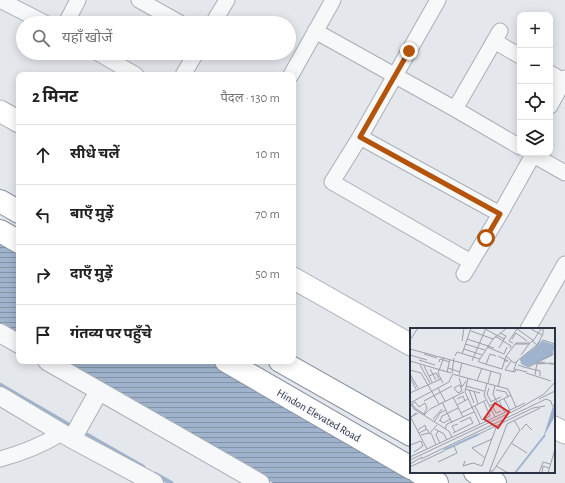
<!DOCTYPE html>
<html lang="hi">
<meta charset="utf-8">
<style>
:root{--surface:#fff;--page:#f2f2f2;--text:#222;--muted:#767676;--line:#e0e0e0}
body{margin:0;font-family:"Alegreya Sans","Noto Sans Devanagari",sans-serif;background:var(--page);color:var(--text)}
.controls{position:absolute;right:12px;top:12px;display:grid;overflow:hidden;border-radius:8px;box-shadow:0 2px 10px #0003}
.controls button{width:36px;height:36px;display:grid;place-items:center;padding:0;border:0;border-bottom:1px solid var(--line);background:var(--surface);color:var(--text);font:20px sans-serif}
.stop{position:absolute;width:12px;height:12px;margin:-9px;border:3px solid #b45309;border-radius:50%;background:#fff}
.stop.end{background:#b45309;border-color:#fff;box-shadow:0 1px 4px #0008}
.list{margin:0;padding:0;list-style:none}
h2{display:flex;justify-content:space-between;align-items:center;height:52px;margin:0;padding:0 16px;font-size:17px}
h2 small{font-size:13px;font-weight:400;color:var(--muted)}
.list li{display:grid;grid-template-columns:26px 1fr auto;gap:12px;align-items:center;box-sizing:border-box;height:60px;padding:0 16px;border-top:1px solid var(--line)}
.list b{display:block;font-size:15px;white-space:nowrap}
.list em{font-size:13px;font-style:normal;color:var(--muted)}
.icon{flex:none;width:22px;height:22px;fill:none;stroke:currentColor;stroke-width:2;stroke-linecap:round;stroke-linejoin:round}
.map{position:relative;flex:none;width:565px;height:483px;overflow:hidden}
.search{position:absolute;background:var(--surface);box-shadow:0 2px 10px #0003;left:16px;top:16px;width:280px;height:44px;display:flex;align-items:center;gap:10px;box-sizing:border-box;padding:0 14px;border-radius:22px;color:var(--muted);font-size:15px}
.panel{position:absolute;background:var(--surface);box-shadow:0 2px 10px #0003;left:16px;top:72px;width:280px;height:292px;border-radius:8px}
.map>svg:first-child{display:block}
.water{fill:url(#water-rules)}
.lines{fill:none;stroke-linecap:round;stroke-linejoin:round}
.stream{stroke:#9fb4cc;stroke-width:4.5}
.minor-casing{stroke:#a9aeb7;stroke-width:17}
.tertiary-casing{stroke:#a9aeb7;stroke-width:20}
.secondary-casing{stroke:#a9aeb7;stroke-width:23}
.motorway-casing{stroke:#8b94a3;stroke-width:24}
.minor{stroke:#f7f8fa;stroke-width:15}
.tertiary{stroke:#f7f8fa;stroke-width:18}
.secondary{stroke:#fff;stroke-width:21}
.motorway{stroke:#fff;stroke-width:22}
.route{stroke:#b45309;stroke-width:5}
.labels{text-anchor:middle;stroke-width:3;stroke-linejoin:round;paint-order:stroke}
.street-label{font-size:11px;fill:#2b3445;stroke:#f4f6f9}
.inset-river{fill:none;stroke:#9fb4cc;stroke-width:2}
.inset-road{fill:none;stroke:#9a9fa9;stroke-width:1}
.view{fill:#d62828;fill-opacity:0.15;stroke:#d62828;stroke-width:2}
.inset-edge{fill:none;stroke:#2b3445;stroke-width:2}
</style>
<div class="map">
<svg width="565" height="483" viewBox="0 0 565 483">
<defs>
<pattern id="water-rules" width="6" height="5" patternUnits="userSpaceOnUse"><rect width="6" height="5" fill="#9fb4cc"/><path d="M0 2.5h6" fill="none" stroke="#8293a7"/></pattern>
</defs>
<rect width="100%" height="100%" fill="#e4e7ec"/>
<path class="water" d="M0,224L19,235V336L0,326Z
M62,361H239L447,483H273Z"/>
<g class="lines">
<path class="stream" d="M0,385L74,428
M80,431L143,467
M155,474L171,483"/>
<defs>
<path id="minor" d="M0,0L45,23
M139,0L180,23
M438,0L360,137L332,182L471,262
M66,23L78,0
M213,23L227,0
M315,31L455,109L520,147
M494,41L520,56
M98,53L136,75
M550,73L563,81
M183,75L196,53
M291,75L333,0
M550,106L565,78
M455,109L500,31
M360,137L500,214
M530,153L565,173
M464,274L500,214L533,155
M528,329L565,264
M0,459C23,453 42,445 62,433"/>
<path id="tertiary" d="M0,333L19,344
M47,361L260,483
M0,396L72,439L154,483
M72,439L99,391"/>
<path id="secondary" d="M0,111L19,122
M293,278L411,345
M554,427L565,433"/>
<path id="motorway" d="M0,201L19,212
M0,231L19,242
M226,361L411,468
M280,361L411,435
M418,472L437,483
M475,472L495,483"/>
</defs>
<use href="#minor" class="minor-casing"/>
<use href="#tertiary" class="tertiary-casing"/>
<use href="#secondary" class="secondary-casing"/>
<use href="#motorway" class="motorway-casing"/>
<use href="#minor" class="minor"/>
<use href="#tertiary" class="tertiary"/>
<use href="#secondary" class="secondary"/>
<use href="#motorway" class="motorway"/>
</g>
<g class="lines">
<path class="route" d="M409,51L360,137L500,214L486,238"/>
</g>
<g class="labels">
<g class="street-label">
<text transform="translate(319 415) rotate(30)" y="4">Hindon Elevated Road</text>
</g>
</g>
<g transform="translate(410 328)">
<rect width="145" height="145" fill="#e4e7ec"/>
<path d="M133,13L145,17L142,28L117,39L111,36L110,31ZM143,78L145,79V88L133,110Z" fill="#9fb4cc"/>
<path class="inset-river" d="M34,122L69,106M105,145L135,107"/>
<path class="inset-road" d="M106,0L124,13M75,1L94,11M121,1L132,7M61,3L83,11M85,8L101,18L100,20M57,11L84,20M102,11L106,5L117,13M0,12L8,0M52,13L54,0M123,13L131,1M103,15L99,13L107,1M55,16L75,22M105,16H119L122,13L127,17L133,6V0M77,19L94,26L97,19M89,20L96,8L90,5M0,21L52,35L49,47M54,21L72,27M14,26L27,30M52,26L61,0M0,27L17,32M111,27L119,16M45,28L47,24L70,31M88,28L98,33H94M96,28L104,35L106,34M9,32L25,37M0,33L41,45M62,33L76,0M101,33L95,42L105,44L106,42M29,34L30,31L40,34M68,34L83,11L97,0M69,34L92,41L96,28L106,15H120M52,35L91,46L88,59M76,36L80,26L86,28M127,36L141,35L145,36H139M10,37L20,55M108,37L117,40L145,25M14,38L22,54M38,40L50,44M118,40L130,43V48M20,41L26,52M104,41L117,44M0,42L11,45L29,76M37,44L40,31M103,44L107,33L133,12L145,16M42,45L44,30M116,45L141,53M0,46L8,60M42,46L98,61L106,79M125,47L127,35L135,34M19,48L26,45L29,51M0,49L6,61M49,50L52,59L56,53M58,50L55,64L70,96M67,53L72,40M33,55L28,45L34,29M77,55L74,67L85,89M78,55L81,43M56,58L74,63M85,58L83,66L87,74M28,60L35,73M44,60L49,57H50L52,63L48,65L44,60M79,60L77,66L81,74M55,61L70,65M59,62L64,75M86,62L96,64L98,69M64,63L68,76M0,65L31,51M43,69L53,89M47,71L53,68L55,73M94,71L100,82M129,71L145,63M14,73L42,58M89,73L95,85M5,74L9,79L15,75L17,80L14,86L5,80L2,76ZM32,74L42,95M74,74L80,88M80,74L91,69M0,75L4,81L39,103L42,109M0,75L39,54L42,47M47,77L58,71M82,77L86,85L91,83M65,78L72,92L80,88M79,78L101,67M6,85L1,89L8,85M51,85L76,72M14,87L20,81L54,64M0,88L17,121M23,91L32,81M29,92L34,95L40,91M30,93L32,88L48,80M24,94L30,85L36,82M50,94L61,89M25,101L34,106L37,112M35,101L37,96L64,84M8,102L15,97L16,101M111,102L116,96L122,102M28,103L26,107L30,115M45,104L42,98L48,96M9,105L17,101L19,105L11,107M21,105L26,117M43,105L63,95L60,89M19,106L27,97M69,106L123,80L135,78M101,115L117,125M0,117L11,113L13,118L4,124M0,129L115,75M75,130L62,120L82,111M11,131L136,71L141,73L142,77L145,78M0,132L110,80L134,66L145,54M55,133L53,138L63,135L72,138L87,97M28,134L47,125L44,118M0,136L12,129M86,138L98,145M0,139L34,123M79,143H83L110,102L104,92M79,145L97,96L130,80M129,145L133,134L140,136M132,145L133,138L139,140M138,145L145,121"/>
<path class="view" d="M85,75L99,84L88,100L74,91Z"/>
<rect width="145" height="145" class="inset-edge"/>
</g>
</svg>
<div class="controls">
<button>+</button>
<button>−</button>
<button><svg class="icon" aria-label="locate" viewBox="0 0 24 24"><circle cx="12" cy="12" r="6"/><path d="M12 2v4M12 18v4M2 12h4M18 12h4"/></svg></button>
<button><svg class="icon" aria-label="layers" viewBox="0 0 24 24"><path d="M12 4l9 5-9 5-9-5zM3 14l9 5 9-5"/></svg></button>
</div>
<div class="stop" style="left:486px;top:238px"></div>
<div class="stop end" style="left:409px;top:51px"></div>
<div class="search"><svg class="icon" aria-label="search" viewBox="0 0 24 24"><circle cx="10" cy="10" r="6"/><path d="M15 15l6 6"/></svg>यहाँ खोजें</div>
<section class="panel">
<h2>2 मिनट<small>पैदल · 130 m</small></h2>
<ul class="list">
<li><svg class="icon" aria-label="ahead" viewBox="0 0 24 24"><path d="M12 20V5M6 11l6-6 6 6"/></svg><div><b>सीधे चलें</b></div><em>10 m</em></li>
<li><svg class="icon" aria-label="left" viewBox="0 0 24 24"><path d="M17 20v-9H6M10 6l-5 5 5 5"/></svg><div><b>बाएँ मुड़ें</b></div><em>70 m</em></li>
<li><svg class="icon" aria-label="right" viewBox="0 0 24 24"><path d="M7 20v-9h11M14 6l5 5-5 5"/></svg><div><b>दाएँ मुड़ें</b></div><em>50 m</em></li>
<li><svg class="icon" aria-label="arrive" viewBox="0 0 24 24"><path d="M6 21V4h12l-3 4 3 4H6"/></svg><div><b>गंतव्य पर पहुँचे</b></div></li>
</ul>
</section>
</div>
